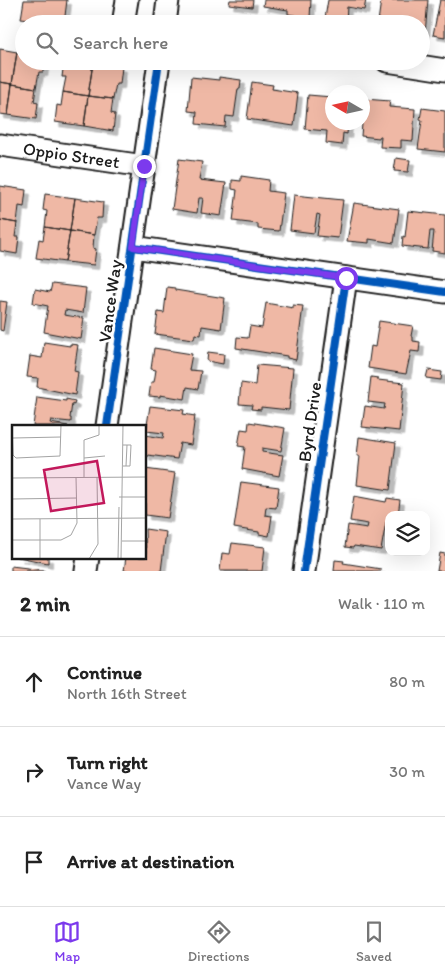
<!DOCTYPE html>
<meta charset="utf-8">
<style>
:root{--surface:#fff;--page:#f6f6f6;--text:#222;--muted:#767676;--line:#e0e0e0;--accent:#7c3aed}
body{margin:0;font-family:Itim,sans-serif;background:var(--page);color:var(--text)}
.controls{position:absolute;right:15px;bottom:15px;display:grid;overflow:hidden;border-radius:10px;box-shadow:0 5px 20px #0002}
.controls button{width:45px;height:45px;display:grid;place-items:center;padding:0;border:0;border-bottom:1px solid var(--line);background:var(--surface);color:var(--text);font:25px sans-serif}
.compass{position:absolute;left:325px;top:85px;width:45px;height:45px;border-radius:50%;background:var(--surface);box-shadow:0 5px 20px #0002;rotate:279deg}
.stop{position:absolute;width:15px;height:15px;margin:-11px;border:4px solid #7c3aed;border-radius:50%;background:#fff}
.stop.end{background:#7c3aed;border-color:#fff;box-shadow:0 1px 5px #0008}
.list{margin:0;padding:0;list-style:none}
h2{display:flex;justify-content:space-between;align-items:center;height:65px;margin:0;padding:0 20px;font-size:21px}
h2 small{font-size:16px;font-weight:400;color:var(--muted)}
.list li{display:grid;grid-template-columns:32px 1fr auto;gap:15px;align-items:center;box-sizing:border-box;height:90px;padding:0 20px;border-top:1px solid var(--line)}
.list b{display:block;font-size:19px;white-space:nowrap}
.list p{margin:0;font-size:16px;white-space:nowrap;color:var(--muted)}
.list em{font-size:16px;font-style:normal;color:var(--muted)}
.icon{flex:none;width:28px;height:28px;fill:none;stroke:currentColor;stroke-width:2;stroke-linecap:round;stroke-linejoin:round}
.map{position:relative;flex:none;width:445px;height:571px;overflow:hidden}
.search{position:absolute;background:var(--surface);box-shadow:0 5px 20px #0002;left:15px;right:15px;top:15px;height:55px;display:flex;align-items:center;gap:12px;box-sizing:border-box;padding:0 18px;border-radius:28px;color:var(--muted);font-size:19px}
.sheet{height:335px;background:var(--surface)}
nav{display:flex;justify-content:space-around;align-items:center;box-sizing:border-box;height:70px;border-top:1px solid var(--line);background:var(--surface);font-size:14px;color:var(--muted)}
nav a{display:grid;justify-items:center;gap:2px}
nav .on{color:var(--accent)}
.map>svg:first-child{display:block}
.building{fill:#efb8a5;stroke:#1c1c1c;filter:url(#shadow)}
.lines{fill:none;stroke-linecap:round;stroke-linejoin:round}
.minor-casing{stroke:#1c1c1c;stroke-width:25}
.minor{stroke:#fff;stroke-width:21}
.cycleway-casing{stroke:#fff;stroke-width:11}
.cycleway{stroke:#0057b8;stroke-width:8}
.route{stroke:#7c3aed;stroke-width:6}
.labels{text-anchor:middle;stroke-width:5;stroke-linejoin:round;paint-order:stroke}
.street-label{font-size:18px;fill:#1c1c1c;stroke:#fff}
.inset-road{fill:none;stroke:#a4a4a4;stroke-width:1}
.view{fill:#c2185b;fill-opacity:0.15;stroke:#c2185b;stroke-width:2.5}
.inset-edge{fill:none;stroke:#1c1c1c;stroke-width:2.5}
</style>
<div class="map">
<svg width="445" height="571" viewBox="0 0 445 571">
<defs>
<filter id="shadow"><feDropShadow dx="4.5" dy="4.5" stdDeviation="0" flood-color="#0004"/></filter>
</defs>
<rect width="100%" height="100%" fill="#fff"/>
<filter id="ink" filterUnits="userSpaceOnUse"><feTurbulence type="fractalNoise" baseFrequency=".02" numOctaves="2"/><feDisplacementMap in="SourceGraphic" scale="10" xChannelSelector="R" yChannelSelector="G"/><feConvolveMatrix kernelMatrix="1 2 1 2 8 2 1 2 1" color-interpolation-filters="sRGB"/></filter>
<g filter="url(#ink)">
<path class="building" d="M24,0H67L64,24L21,19Z
M230,0H253L252,7L229,4Z
M264,0H311L310,18L288,14V10L263,6Z
M328,0H366L364,10L347,7L346,21L325,18Z
M381,0H428L425,34L421,33V24L378,22Z
M440,0H445V37L433,35Z
M0,49L17,52L12,84L0,82Z
M17,52L24,53V61H45L43,72H39L36,88L12,84Z
M64,61L93,63L88,96L63,92L66,77H62Z
M93,63L122,67L120,84H116L113,99L88,96Z
M191,77L219,80V77L241,80L240,89H238L234,117L226,116L225,127L196,124L197,112L188,111Z
M0,82L12,84L8,115L0,114Z
M252,82L273,85L272,89L298,93L294,126L247,119Z
M12,84L36,88L34,102L38,103L36,119L8,115Z
M63,92L88,96L84,126L55,122L57,105L61,106Z
M308,95L332,97V122H348L347,134L343,133L342,145L326,143L327,131L305,129Z
M88,96L113,99L111,113L115,114L113,131L84,126Z
M364,99L390,101L389,107L415,109L413,141L401,140V148L380,147L381,136H379V138L361,136Z
M422,108L445,111V152L418,149L422,120L420,119Z
M396,158L410,160L408,172L394,171Z
M179,159L202,162L199,180L226,183L221,216L201,213L203,198H199L197,213L172,209Z
M241,176L269,180L268,191L284,193L279,231L258,229V224L233,221L237,190L232,189V180L241,181Z
M0,186L26,190L24,207L19,206L17,223L0,220Z
M45,194L75,198L70,231L45,227L47,211L43,210Z
M294,195L343,200L338,238L317,236L320,215L317,214L314,233L290,230Z
M75,198L103,202L102,218H97L94,235L70,231Z
M354,203L399,209L394,243L369,239V243L347,241Z
M408,211L445,215V253L432,251L434,231H430L428,249L402,246L403,236L405,237Z
M0,220L17,223L15,237H19L17,254L0,251Z
M45,227L70,231L65,262L36,258L39,239L43,240Z
M70,231L94,235L93,248L96,249L94,265L65,262Z
M52,284L86,288L83,313L65,310L64,315L84,318L81,339L44,332L48,306L33,303L35,289L50,292Z
M167,287L175,288V290L225,298L221,329L202,326L201,335L195,334L194,339L155,334L158,312L164,313Z
M0,301L7,302L3,331L0,330Z
M266,303L293,308V305L303,306L296,360L287,358V356L236,348L237,337L248,338L250,326L262,328Z
M379,321L413,326L411,336L413,337V341L420,342L419,352L411,351L406,374L368,368L371,346L375,347Z
M44,342L70,346V344L78,345L74,371L78,372L75,395L37,387L38,378L27,377L30,356L42,358Z
M154,348L192,354L189,370L201,371L198,389L187,387L185,399L160,395V397L149,396L151,382H154L156,370L151,369Z
M208,352L224,354L223,364L207,361Z
M257,365L293,368L289,410L261,407V410L251,409L252,405L239,404L241,383L255,385Z
M428,370L442,372L441,380L426,378Z
M371,377L378,378V380L404,383L399,431L362,427L365,406L384,409L385,404L368,402Z
M37,397L66,401V399L75,401L74,405L72,404L70,418H71V422L51,420L50,423L68,426H33Z
M150,406L184,410L183,414L195,416L191,445L180,443L177,459L148,455V457L145,456V435L163,438L164,433L146,431Z
M249,422L285,428L281,451L262,448V452L283,455L279,476L242,469L245,447L238,446L241,429L248,430Z
M359,437L396,443L390,490L357,485L360,456H357Z
M145,469L175,473L168,518L145,515Z
M241,482L279,487L276,508L266,507L265,515L272,516L269,536L259,534V532L234,528Z
M354,496L386,502L387,498L400,500L398,515H389V523L386,522L381,550L354,546L353,548L345,547L348,525L367,528L368,524L350,521Z
M145,529L166,532L161,571H124L126,557H146Z
M232,543L265,547L262,571H220L222,553L230,554Z
M440,553L445,554V571H437Z
M18,557H48V563Z
M335,560L344,561L343,563L381,569V571H334Z
M11,566L44,570V571H11Z"/>
<g class="lines">
<defs>
<g id="minor">
<path d="M123,24L127,0"/>
<path d="M165,24L168,0"/>
<path d="M387,61L445,70"/>
<path id="s1" d="M0,145L144,166"/>
<path d="M133,247L445,292"/>
<path d="M107,426L159,61"/>
<path d="M86,571L88,557"/>
<path d="M304,571L346,278"/>
</g>
</defs>
<use href="#minor" class="minor-casing"/>
<use href="#minor" class="minor"/>
<defs>
<path id="cycleway" d="M133,247L445,292
M107,426L159,61
M304,571L346,278"/>
</defs>
<use href="#cycleway" class="cycleway-casing"/>
<use href="#cycleway" class="cycleway"/>
</g>
</g>
<g class="lines" filter="url(#ink)">
<path class="route" d="M144,166L133,247L346,278"/>
</g>
<g class="labels">
<g class="street-label">
<text dy="6" stroke="none"><textPath href="#s1" startOffset="72">Oppio Street</textPath></text>
<text transform="translate(110 301) rotate(-82)" y="6">Vance Way</text>
<text transform="translate(310 422) rotate(-82)" y="6">Byrd Drive</text>
</g>
</g>
<g transform="translate(12 425)">
<rect width="134" height="134" fill="#fff"/>
<path class="inset-road" d="M0,0L1,30L4,33L48,31L49,0M1,13L49,12M111,20H119L118,41H111M72,33L93,31M114,41L115,20M72,52V15L87,10V0M0,53L134,52M107,72H134M0,74L65,73M0,94L134,93M28,94V134M0,115H49L59,110L65,98L64,52M110,116H134M77,134L86,119L85,52M106,134L107,82M109,134L111,0"/>
<path class="view" d="M85,36L92,78L39,86L32,45Z"/>
<rect width="134" height="134" class="inset-edge"/>
</g>
</svg>
<div class="controls">
<button><svg class="icon" aria-label="layers" viewBox="0 0 24 24"><path d="M12 4l9 5-9 5-9-5zM3 14l9 5 9-5"/></svg></button>
</div>
<svg class="compass" viewBox="-18 -18 36 36"><path d="M0-13l5 13h-10z" fill="#e53935"/><path d="M0 13l5-13h-10z" fill="#767676"/></svg>
<div class="stop" style="left:346px;top:278px"></div>
<div class="stop end" style="left:144px;top:166px"></div>
<div class="search"><svg class="icon" aria-label="search" viewBox="0 0 24 24"><circle cx="10" cy="10" r="6"/><path d="M15 15l6 6"/></svg>Search here</div>
</div>
<section class="sheet">
<h2>2 min<small>Walk · 110 m</small></h2>
<ul class="list">
<li><svg class="icon" aria-label="ahead" viewBox="0 0 24 24"><path d="M12 20V5M6 11l6-6 6 6"/></svg><div><b>Continue</b><p>North 16th Street</p></div><em>80 m</em></li>
<li><svg class="icon" aria-label="right" viewBox="0 0 24 24"><path d="M7 20v-9h11M14 6l5 5-5 5"/></svg><div><b>Turn right</b><p>Vance Way</p></div><em>30 m</em></li>
<li><svg class="icon" aria-label="arrive" viewBox="0 0 24 24"><path d="M6 21V4h12l-3 4 3 4H6"/></svg><div><b>Arrive at destination</b></div></li>
</ul>
</section>
<nav>
<a class="on"><svg class="icon" aria-label="map" viewBox="0 0 24 24"><path d="M3 6l6-2 6 2 6-2v14l-6 2-6-2-6 2zM9 4v14M15 6v14"/></svg>Map</a>
<a><svg class="icon" aria-label="directions" viewBox="0 0 24 24"><path d="M12 3l9 9-9 9-9-9zM9 14v-3h6M13 9l2 2-2 2"/></svg>Directions</a>
<a><svg class="icon" aria-label="saved" viewBox="0 0 24 24"><path d="M7 4h10v16l-5-4-5 4z"/></svg>Saved</a>
</nav>
